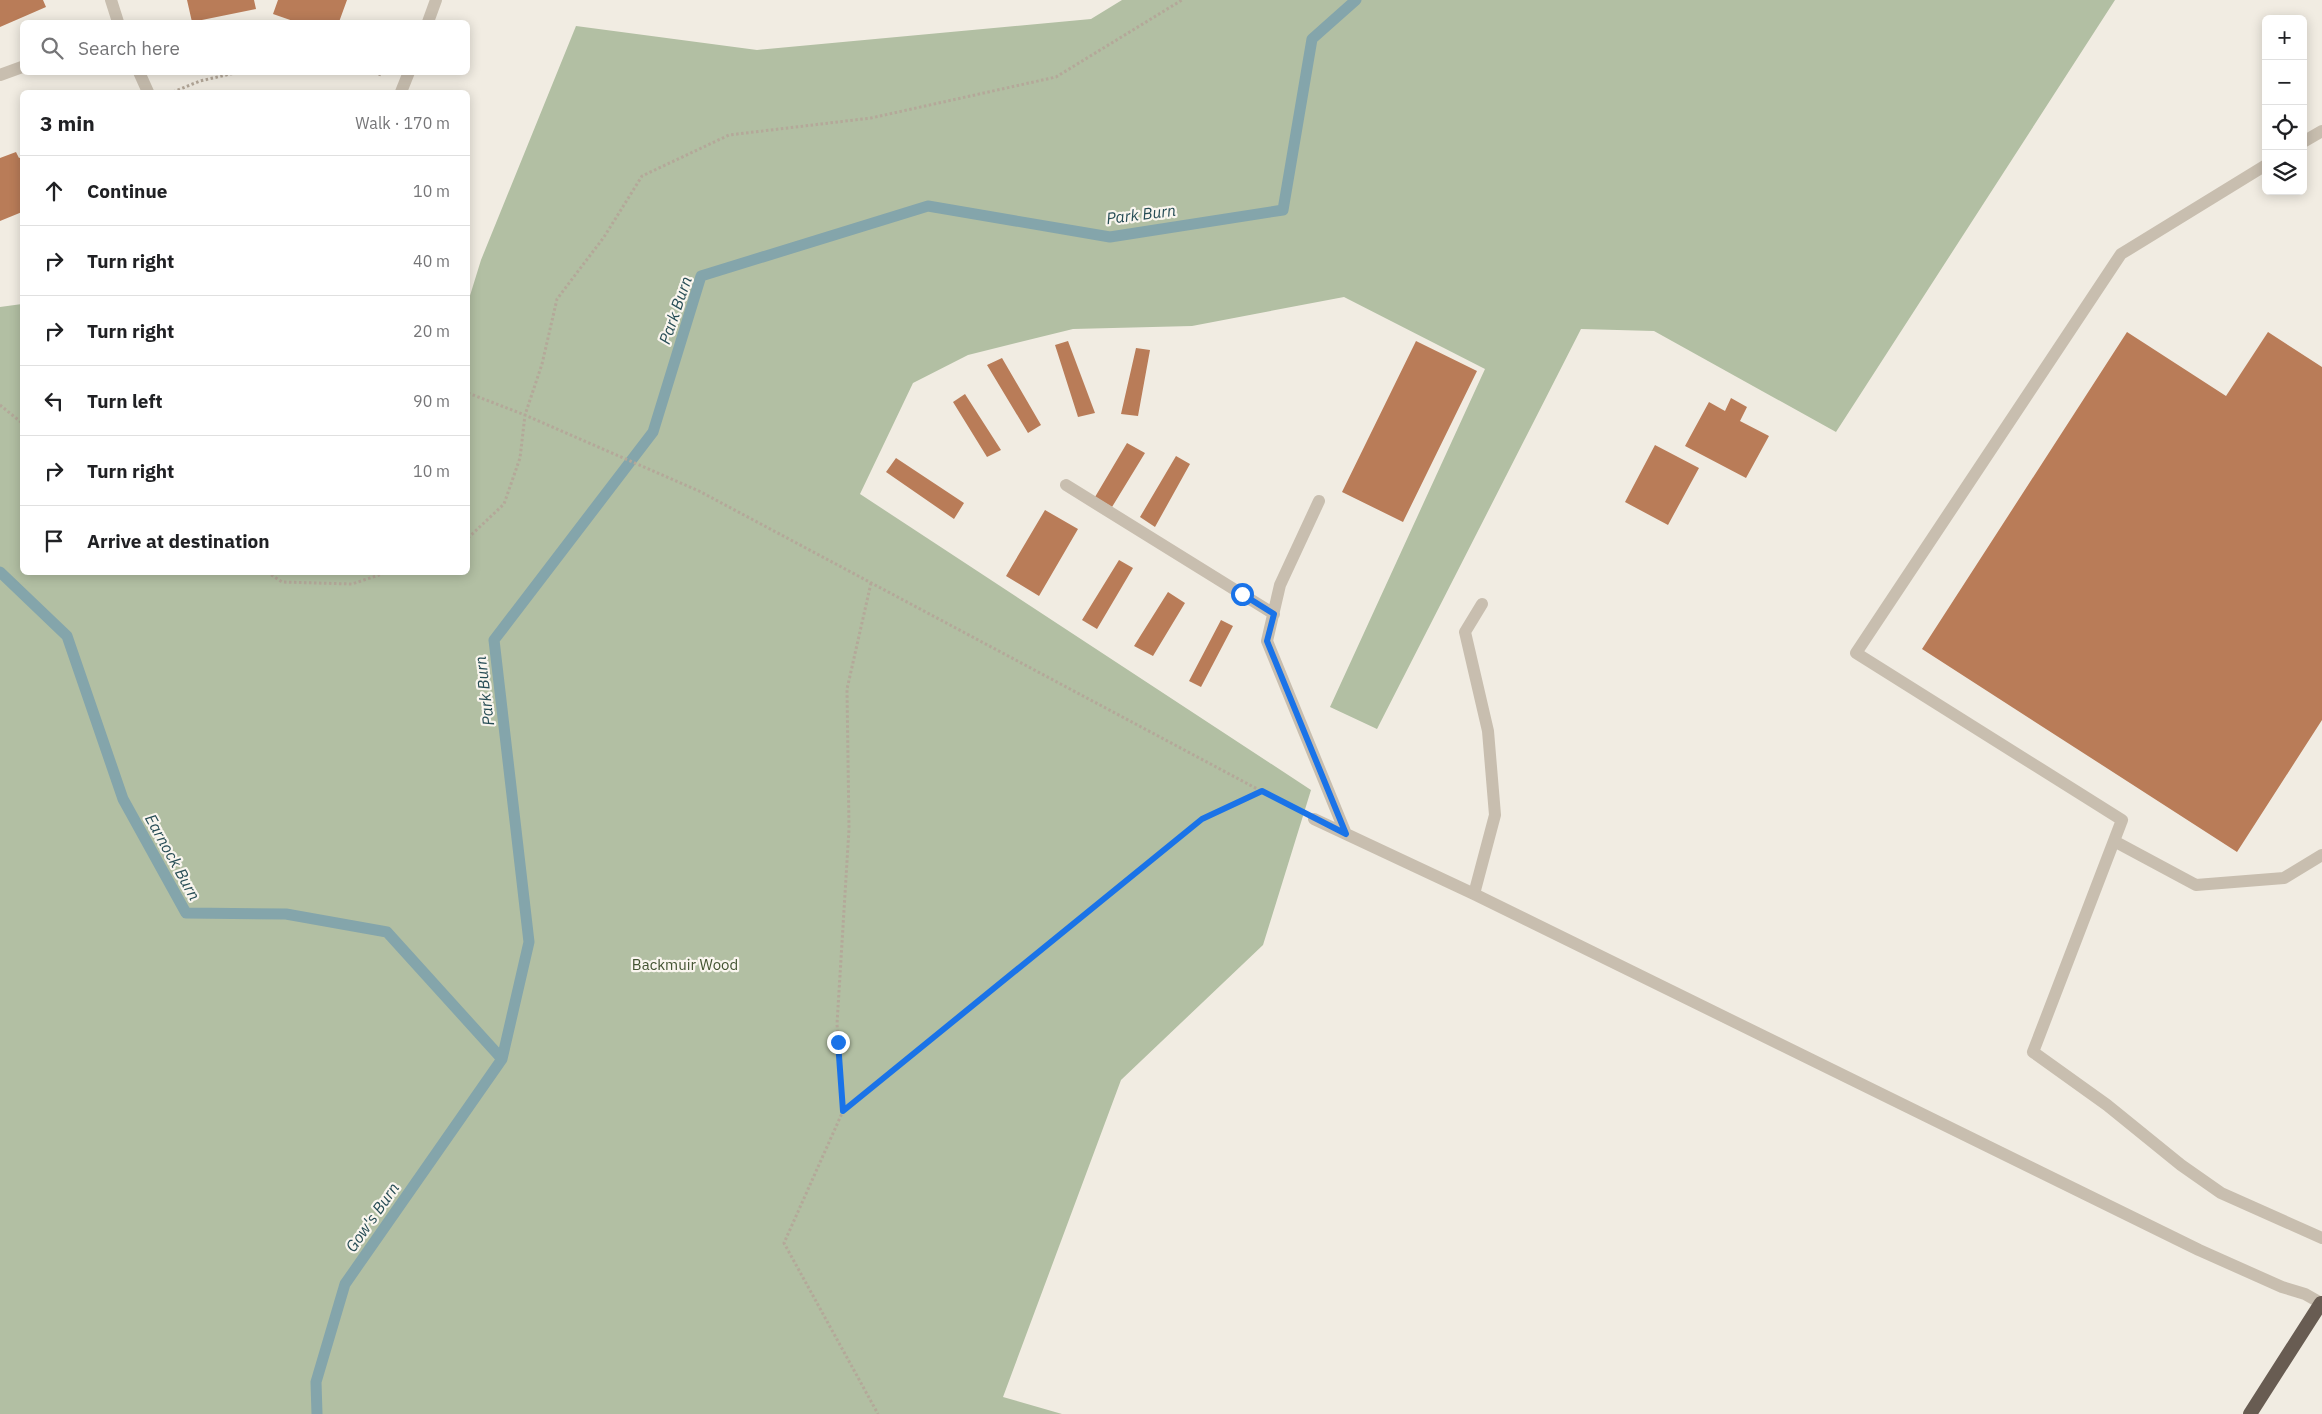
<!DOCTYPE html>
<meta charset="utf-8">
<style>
:root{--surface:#fff;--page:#f6f6f6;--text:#202124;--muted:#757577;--line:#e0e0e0}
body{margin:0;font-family:"IBM Plex Sans",sans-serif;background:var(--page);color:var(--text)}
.controls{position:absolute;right:15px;top:15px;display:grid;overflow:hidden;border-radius:8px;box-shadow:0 2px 12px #0003}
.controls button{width:45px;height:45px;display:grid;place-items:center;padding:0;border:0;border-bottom:1px solid var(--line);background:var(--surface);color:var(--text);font:25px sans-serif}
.stop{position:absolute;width:15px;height:15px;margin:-11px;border:4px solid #1a73e8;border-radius:50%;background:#fff}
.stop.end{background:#1a73e8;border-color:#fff;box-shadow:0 1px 5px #0008}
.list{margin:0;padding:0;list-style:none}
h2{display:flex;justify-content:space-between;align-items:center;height:65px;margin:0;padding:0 20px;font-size:21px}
h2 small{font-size:16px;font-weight:400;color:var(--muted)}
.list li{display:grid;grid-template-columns:32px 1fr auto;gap:15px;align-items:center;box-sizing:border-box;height:70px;padding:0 20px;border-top:1px solid var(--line)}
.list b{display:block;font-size:19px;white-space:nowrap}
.list em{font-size:16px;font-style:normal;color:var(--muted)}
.icon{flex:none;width:28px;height:28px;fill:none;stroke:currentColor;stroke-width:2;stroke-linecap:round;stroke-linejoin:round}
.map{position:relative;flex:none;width:2322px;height:1414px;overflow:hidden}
.search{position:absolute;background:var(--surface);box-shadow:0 2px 12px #0003;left:20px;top:20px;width:450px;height:55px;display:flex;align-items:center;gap:12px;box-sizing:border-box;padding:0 18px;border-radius:8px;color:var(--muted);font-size:19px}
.panel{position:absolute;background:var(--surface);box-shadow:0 2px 12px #0003;left:20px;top:90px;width:450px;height:485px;border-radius:8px}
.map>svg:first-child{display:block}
.green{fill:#b2bfa3}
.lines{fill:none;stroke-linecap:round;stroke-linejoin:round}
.stream{stroke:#84a5ab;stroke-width:11}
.building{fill:#b97c58}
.path{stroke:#b4a899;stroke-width:3;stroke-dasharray:2.5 2.5;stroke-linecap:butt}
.service{stroke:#c8beaf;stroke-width:12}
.minor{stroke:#c8beaf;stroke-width:12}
.trunk{stroke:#685c52;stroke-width:14}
.route{stroke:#1a73e8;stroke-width:6}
.labels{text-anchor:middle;stroke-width:4.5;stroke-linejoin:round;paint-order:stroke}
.park-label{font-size:15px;fill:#435432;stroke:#f9f5ee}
.water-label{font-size:16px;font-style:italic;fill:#264c55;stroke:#f9f5ee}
</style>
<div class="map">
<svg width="2322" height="1414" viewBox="0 0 2322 1414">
<rect width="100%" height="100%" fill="#f1ece2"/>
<path class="green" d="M1122,0H2115L1836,432L1654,331L1581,329L1377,729L1330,707L1485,369L1344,297L1192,326L1073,329L968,355L913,383L860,494L1311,790L1263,945L1121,1080L1003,1397L1062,1414H0V307L22,304V572H468V302L481,260L576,26L757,50L1091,19Z"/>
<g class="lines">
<path class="stream" d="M0,572L67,636L123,799L186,913L286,914L387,932L502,1059
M317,1414L316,1382L345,1284L502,1059L529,942L494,640L653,432L701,276L928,206L1110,237L1283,210L1312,39L1356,0"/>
</g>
<path class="building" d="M0,0H43L46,7L0,27Z
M187,0H254L256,9L192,22Z
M278,0H347L339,22H296L273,14Z
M16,152L19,158L22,157V212L0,221V158Z
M2127,332L2226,396L2268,332L2322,367V720L2237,852L1922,649Z
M1068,341L1095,413L1078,417L1055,345Z
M1416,341L1477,371L1403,522L1342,492Z
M1136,348L1150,350L1138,416L1121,414Z
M1002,358L1041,425L1028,433L987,365Z
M965,394L1001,450L987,457L953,402Z
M1731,398L1747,407L1740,421L1769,436L1746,478L1685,446L1709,402L1725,411Z
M1127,443L1145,453L1112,507L1095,497Z
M1655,445L1699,468L1668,525L1625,502Z
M1176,456L1190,464L1155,527L1140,517Z
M896,458L964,503L954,519L886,472Z
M1045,510L1078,529L1039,596L1006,576Z
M1119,560L1133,568L1097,629L1082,620Z
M1168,592L1185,603L1153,656L1134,646Z
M1221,620L1233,626L1201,687L1189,681Z"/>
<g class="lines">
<path class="path" d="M374,72L381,75
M173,92L200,81L239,72
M468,393L525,415L699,491L1293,808
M0,405L22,423
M468,538L504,504L520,458L525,415L542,364L557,299L604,237L642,176L729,135L871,118L1056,77L1182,0
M267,572L282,582L352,584L388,572
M871,583L847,689L849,829L837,1024L843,1111L784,1243L878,1414
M843,1110L1202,819L1262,791"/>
<path class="service" d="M2303,142L2322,131
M2266,165L2121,254L1856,653L2122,820L2033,1052L2107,1105L2181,1165L2221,1193L2322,1238
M1066,485L1274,614
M1319,501L1280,585L1267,641L1346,834
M1314,819L1474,894L2199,1250L2282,1287L2305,1294L2321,1303
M2114,841L2196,885L2284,878L2322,855
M1474,894L1495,815L1488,731L1465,632L1482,604"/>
<path class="minor" d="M111,0L118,22
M428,22L436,0
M139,72L148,92
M0,75L22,67
M401,92L409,72"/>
<path class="trunk" d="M2250,1414L2321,1303"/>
</g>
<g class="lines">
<path class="route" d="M838,1042L843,1111L1202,819L1262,791L1346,834L1267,641L1274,614L1242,594"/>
</g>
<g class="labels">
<g class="park-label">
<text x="685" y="970">Backmuir Wood</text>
</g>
<g class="water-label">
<text transform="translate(1141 214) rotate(-7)" y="6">Park Burn</text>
<text transform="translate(675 310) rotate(-71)" y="6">Park Burn</text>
<text transform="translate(484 691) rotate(-97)" y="6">Park Burn</text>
<text transform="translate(173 857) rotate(61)" y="6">Earnock Burn</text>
<text transform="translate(372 1217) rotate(-55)" y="6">Gow's Burn</text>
</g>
</g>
</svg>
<div class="controls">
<button>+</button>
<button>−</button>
<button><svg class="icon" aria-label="locate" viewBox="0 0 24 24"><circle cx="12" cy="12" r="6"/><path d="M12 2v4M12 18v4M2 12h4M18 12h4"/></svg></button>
<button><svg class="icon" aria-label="layers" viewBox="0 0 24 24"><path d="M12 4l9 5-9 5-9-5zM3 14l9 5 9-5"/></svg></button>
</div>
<div class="stop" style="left:1242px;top:594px"></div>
<div class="stop end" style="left:838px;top:1042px"></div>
<div class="search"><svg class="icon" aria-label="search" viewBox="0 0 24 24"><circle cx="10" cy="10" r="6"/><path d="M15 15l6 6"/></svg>Search here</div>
<section class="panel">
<h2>3 min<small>Walk · 170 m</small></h2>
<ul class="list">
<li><svg class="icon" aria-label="ahead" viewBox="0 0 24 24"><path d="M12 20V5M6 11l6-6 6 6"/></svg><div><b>Continue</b></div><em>10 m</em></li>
<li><svg class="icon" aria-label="right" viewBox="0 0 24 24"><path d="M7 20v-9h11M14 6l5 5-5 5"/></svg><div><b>Turn right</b></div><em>40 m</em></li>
<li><svg class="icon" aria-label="right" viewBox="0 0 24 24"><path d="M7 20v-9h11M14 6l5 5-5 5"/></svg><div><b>Turn right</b></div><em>20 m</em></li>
<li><svg class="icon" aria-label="left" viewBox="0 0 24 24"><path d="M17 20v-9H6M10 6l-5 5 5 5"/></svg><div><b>Turn left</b></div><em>90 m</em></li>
<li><svg class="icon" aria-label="right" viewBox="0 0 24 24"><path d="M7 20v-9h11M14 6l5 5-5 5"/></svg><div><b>Turn right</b></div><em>10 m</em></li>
<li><svg class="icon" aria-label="arrive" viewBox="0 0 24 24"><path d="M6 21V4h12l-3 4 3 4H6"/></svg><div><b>Arrive at destination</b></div></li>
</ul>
</section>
</div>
